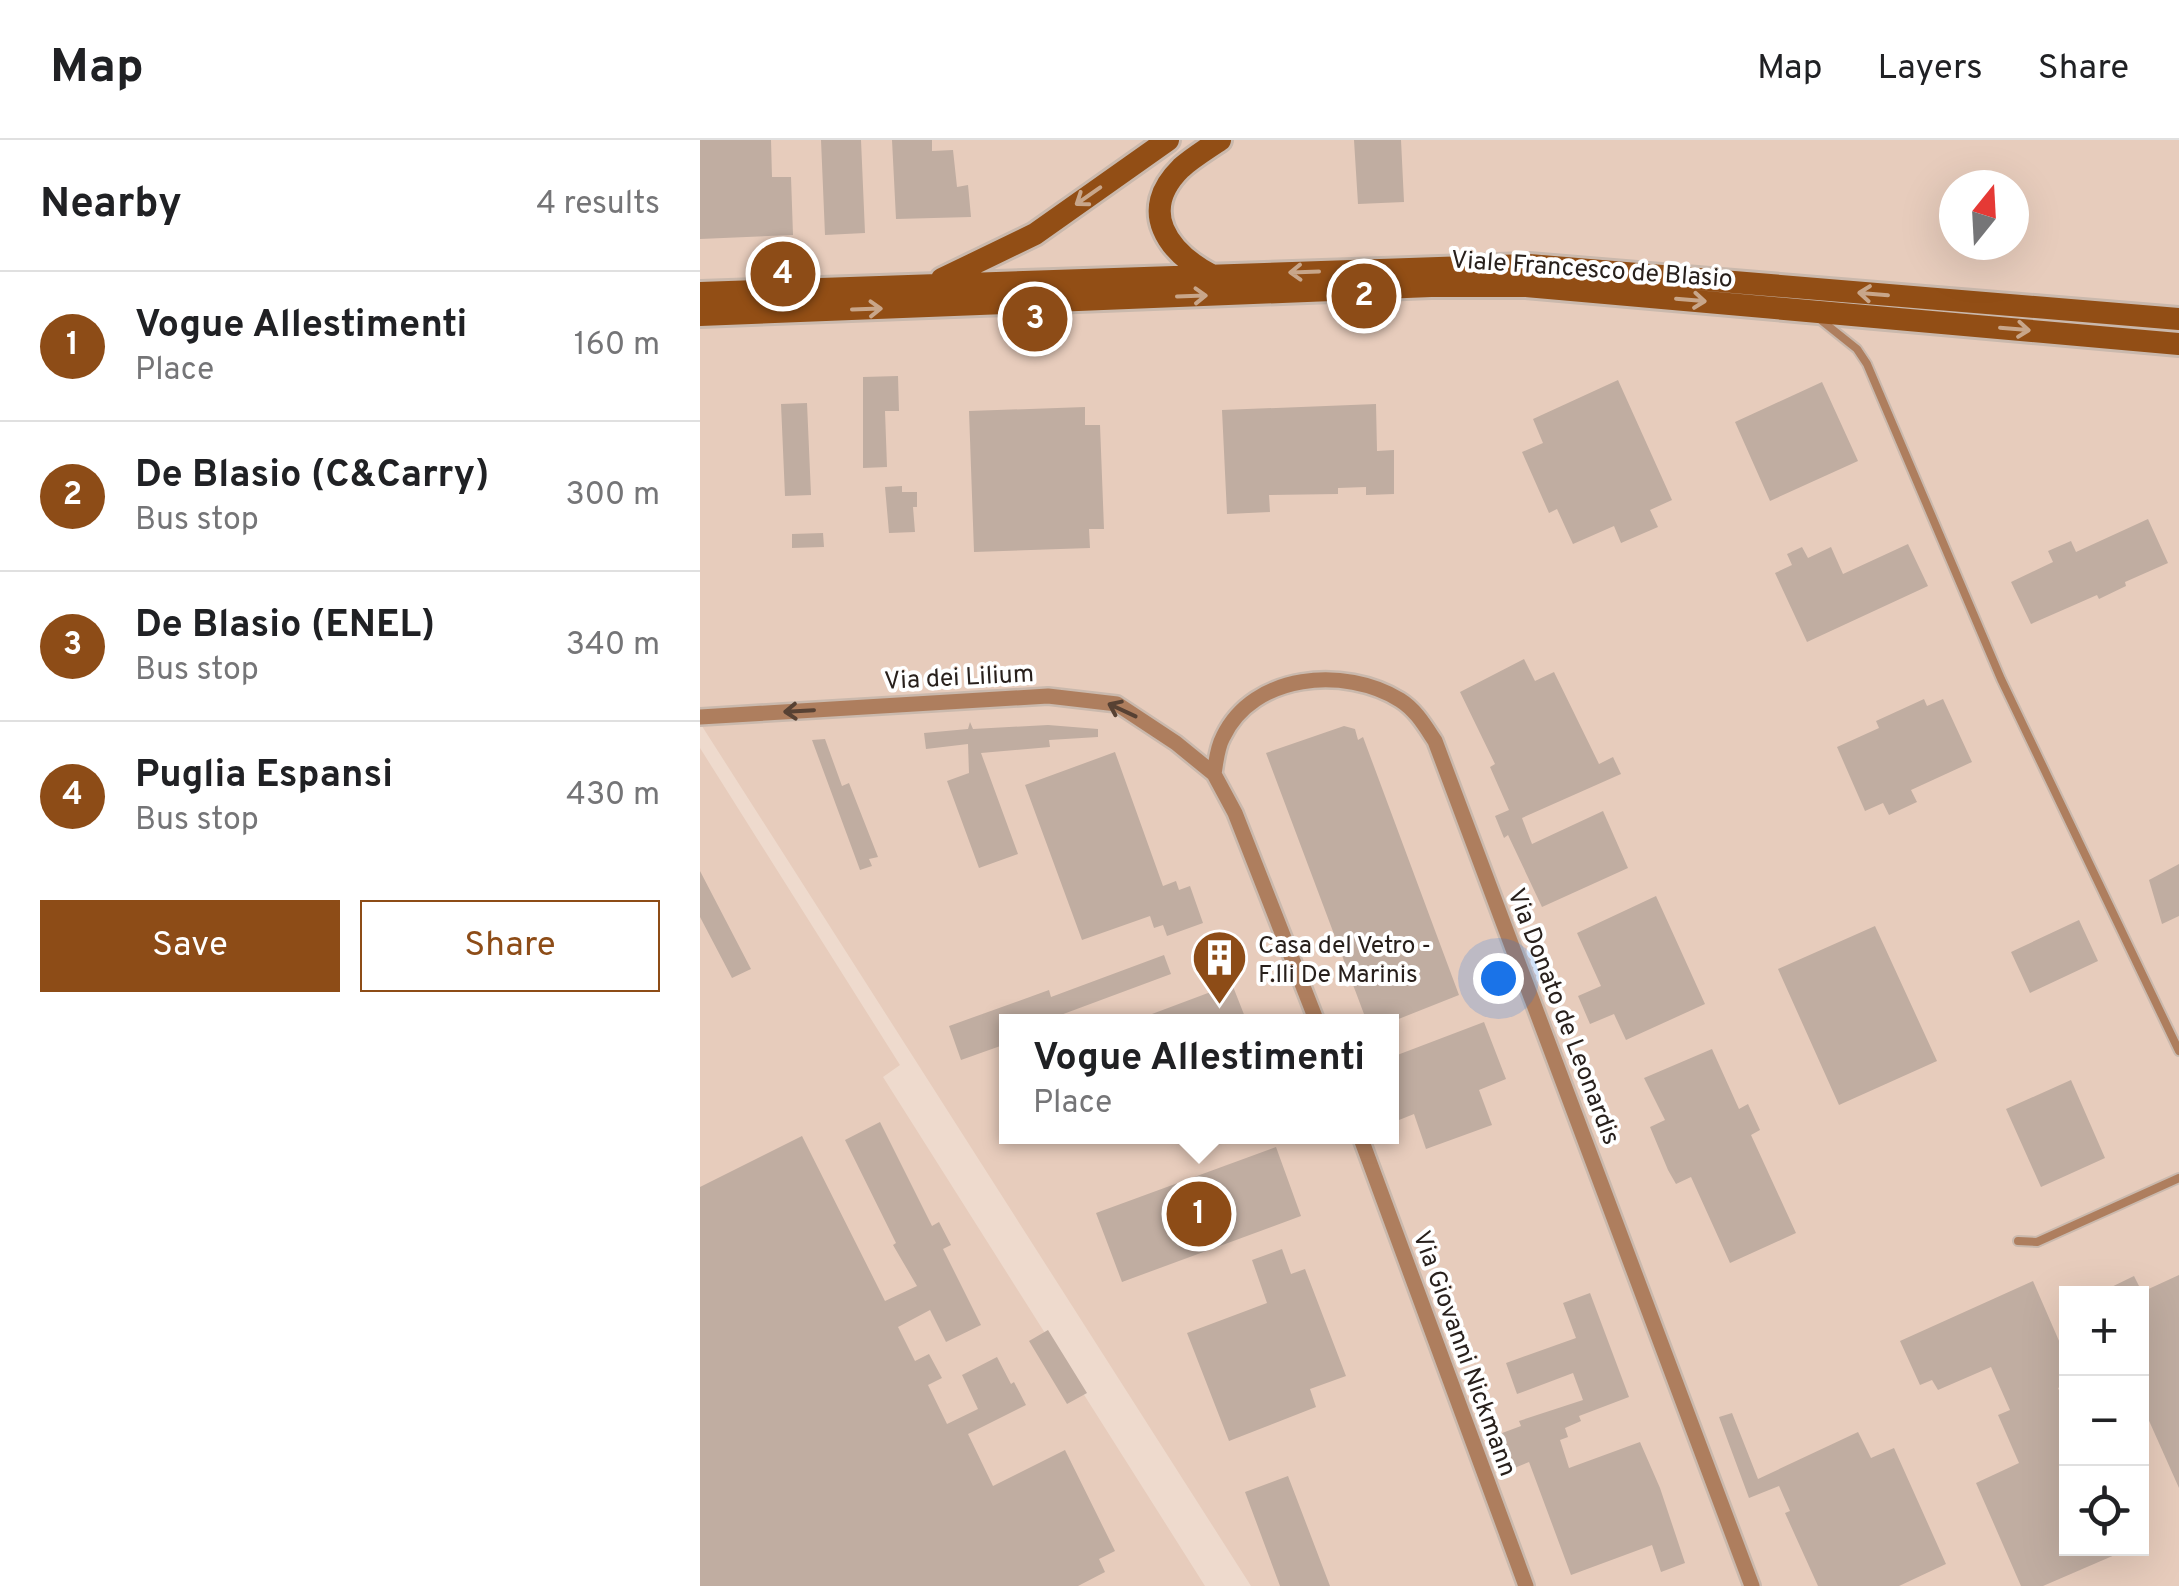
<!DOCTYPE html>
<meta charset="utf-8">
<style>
:root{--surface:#fff;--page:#f6f6f6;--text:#202124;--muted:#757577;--line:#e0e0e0;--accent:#8d4c17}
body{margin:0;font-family:Overpass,sans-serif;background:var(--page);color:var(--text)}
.controls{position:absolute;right:30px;bottom:30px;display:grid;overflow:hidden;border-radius:0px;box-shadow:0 10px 40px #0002}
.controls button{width:90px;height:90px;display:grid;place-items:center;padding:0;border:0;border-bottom:2px solid var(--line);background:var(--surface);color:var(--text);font:50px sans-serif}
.compass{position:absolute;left:1239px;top:30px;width:90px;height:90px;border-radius:50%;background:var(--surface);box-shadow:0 10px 40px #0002;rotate:18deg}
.you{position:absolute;left:798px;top:838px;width:35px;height:35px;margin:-25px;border:8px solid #fff;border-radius:50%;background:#1a73e8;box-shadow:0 0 0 15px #1a73e833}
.badge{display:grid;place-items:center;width:65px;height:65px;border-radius:50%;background:var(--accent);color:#fff;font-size:32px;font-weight:700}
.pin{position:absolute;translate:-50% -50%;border:5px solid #fff;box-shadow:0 2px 10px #0006}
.popup{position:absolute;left:299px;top:874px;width:400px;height:130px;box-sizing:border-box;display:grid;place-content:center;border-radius:0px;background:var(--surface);filter:drop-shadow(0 2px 8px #0005);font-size:32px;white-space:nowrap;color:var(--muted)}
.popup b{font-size:38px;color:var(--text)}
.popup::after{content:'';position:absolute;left:50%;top:100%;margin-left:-20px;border:20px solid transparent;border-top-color:var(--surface)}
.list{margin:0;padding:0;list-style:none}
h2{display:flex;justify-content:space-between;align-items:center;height:130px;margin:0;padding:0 40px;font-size:42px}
h2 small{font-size:32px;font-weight:400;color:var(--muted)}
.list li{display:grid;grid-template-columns:65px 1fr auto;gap:30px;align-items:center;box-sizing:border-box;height:150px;padding:0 40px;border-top:2px solid var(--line)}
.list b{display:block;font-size:38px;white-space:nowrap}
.list p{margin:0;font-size:32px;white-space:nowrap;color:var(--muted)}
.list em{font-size:32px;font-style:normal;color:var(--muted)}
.actions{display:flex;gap:20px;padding:30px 40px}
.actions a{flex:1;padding:22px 0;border:2px solid var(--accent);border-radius:0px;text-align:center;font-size:35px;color:var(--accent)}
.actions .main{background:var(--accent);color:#fff}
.icon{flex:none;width:55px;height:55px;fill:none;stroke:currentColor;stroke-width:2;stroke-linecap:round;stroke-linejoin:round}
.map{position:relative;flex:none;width:1479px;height:1446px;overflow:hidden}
header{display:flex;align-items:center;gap:60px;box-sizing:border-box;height:140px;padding:0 50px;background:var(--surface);border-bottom:2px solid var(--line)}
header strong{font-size:48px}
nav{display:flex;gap:55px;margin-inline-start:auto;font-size:35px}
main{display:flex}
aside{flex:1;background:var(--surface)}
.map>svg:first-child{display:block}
.built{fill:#e7ccbc;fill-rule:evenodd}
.building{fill:#c0ada1}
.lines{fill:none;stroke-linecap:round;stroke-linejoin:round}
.lane-casing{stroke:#cab9ad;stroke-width:12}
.street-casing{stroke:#cab9ad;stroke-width:20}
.secondary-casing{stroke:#cab9ad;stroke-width:28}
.lane{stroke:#ae7e5e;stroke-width:8}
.street{stroke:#ae7e5e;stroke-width:15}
.secondary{stroke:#924e15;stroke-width:22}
.oneway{stroke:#c8a68a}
.oneway2{stroke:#574133}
.labels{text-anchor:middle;stroke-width:8;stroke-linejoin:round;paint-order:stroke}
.street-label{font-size:25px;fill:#28201c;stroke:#fff}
.poi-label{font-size:25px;fill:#28201c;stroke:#fff;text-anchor:start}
</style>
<header>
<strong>Map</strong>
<nav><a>Map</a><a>Layers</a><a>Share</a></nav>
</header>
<main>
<aside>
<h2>Nearby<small>4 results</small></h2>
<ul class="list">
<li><span class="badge">1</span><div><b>Vogue Allestimenti</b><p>Place</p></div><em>160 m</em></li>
<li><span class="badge">2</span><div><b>De Blasio (C&amp;Carry)</b><p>Bus stop</p></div><em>300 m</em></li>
<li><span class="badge">3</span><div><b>De Blasio (ENEL)</b><p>Bus stop</p></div><em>340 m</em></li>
<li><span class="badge">4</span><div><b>Puglia Espansi</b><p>Bus stop</p></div><em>430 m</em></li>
</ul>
<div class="actions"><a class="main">Save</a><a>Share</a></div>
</aside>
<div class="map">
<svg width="1479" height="1446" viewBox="0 0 1479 1446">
<rect width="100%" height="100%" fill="#eedacd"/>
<path class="built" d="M0,0H1479V1446H551L0,583ZM1254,45H1314V105H1254ZM306,882H692V996H306ZM1366,1154H1442V1408H1366Z
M0,608L200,925L183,937L505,1446H0Z"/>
<path class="building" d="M0,0H71L72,37H91L93,95L0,99Z
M121,0H161L165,93L125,95Z
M192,0H232V11L253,10L257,47L268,45L271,77L196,79Z
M654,0H701L704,62L658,64Z
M198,236L199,271H185L187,327L163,328V237Z
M918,240L972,360L950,370L958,387L921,403L914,386L873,404L857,369L849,373L822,312L843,303L833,279Z
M1122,242L1158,321L1070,361L1035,282Z
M107,263L111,355L85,356L81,264Z
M676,264L677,311L694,310V354L666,355V347L638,348V354L569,355L570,372L527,374L522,270Z
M385,267V285H400L404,389H389L390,408L274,412L269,271Z
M202,346V352H217V367H213L215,392L189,393L185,347Z
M1448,379L1468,423L1425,442L1426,446L1399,459L1397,455L1331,484L1311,442L1353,422L1348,411L1371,401L1376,412Z
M123,393L124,407L92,408V394Z
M1208,404L1228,446L1107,502L1075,433L1092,425L1087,414L1102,407L1108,418L1131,407L1143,434Z
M824,519L835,541L854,532L899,624L913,617L921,634L822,678L832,704L903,671L928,728L842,767L808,695L804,698L795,676L809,670L790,627L795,624L760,552Z
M1224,559L1227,566L1243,559L1272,622L1211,650L1217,662L1189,675L1183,663L1165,671L1137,607L1179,588L1176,581Z
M270,582L273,589L348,585L398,589V597L349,600L350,607L281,613L318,714L279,728L247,641L269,633L268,604L226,609L224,593L268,589Z
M644,586L655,589L658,600L663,597L759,855L691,882H667L566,613Z
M125,599L142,646L149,643L178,717L169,719L172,726L160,730L112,600Z
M415,612L463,746L476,741L479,750L490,746L503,783L467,796L463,785L454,788L450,776L382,800L325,645Z
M1479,724V776L1462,784L1449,740Z
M0,731L51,829L32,838L0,777Z
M956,756L1005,864L926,900L914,874L890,884L878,856L901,846L877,793Z
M1379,780L1398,821L1330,853L1311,812Z
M1175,786L1237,921L1139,965L1078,829Z
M464,815L471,834L358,876L360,882H306V904L261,920L249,886L349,850L351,857Z
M532,844L547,882H437L436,880Z
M784,882L806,939L779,950L792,985L726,1009L714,974L699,980L692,961V917Z
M1012,909L1039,969L1048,964L1060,990L1051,995L1096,1093L1030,1123L991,1037L976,1044L968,1030L950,987L965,980L944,938Z
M1371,940L1405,1018L1341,1047L1306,969Z
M180,982L232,1086L239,1082L251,1105L243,1109L281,1185L246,1202L230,1170L198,1187L215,1221L229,1214L242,1238L228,1245L247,1284L278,1269L262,1235L297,1217L311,1244L314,1242L326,1265L268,1294L293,1346L365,1310L415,1411L399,1419L405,1432L378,1446H0V1047L102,996L185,1161L217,1146L193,1105L196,1103L145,1000Z
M576,1007L601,1076L422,1142L396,1073Z
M582,1109L591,1134L605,1129L646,1236L610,1249L616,1267L529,1301L487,1193L567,1163L552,1120Z
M1479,1135V1348L1442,1265V1154H1397L1434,1136L1442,1152Z
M1333,1141L1366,1217V1244L1358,1248L1366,1267V1408H1431L1343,1446H1321L1276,1343L1319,1323L1298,1275L1310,1270L1291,1227L1238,1250L1232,1240L1220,1245L1200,1201Z
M890,1153L929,1257L879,1276L881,1281L865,1288L868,1297L860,1300L869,1328L940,1302L960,1348L985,1423L961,1432L952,1405L871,1435L829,1322L812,1329L794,1296L821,1286L819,1281L883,1260L873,1233L817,1254L806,1223L876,1198L863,1163Z
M348,1190L387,1253L367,1264L329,1201Z
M1032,1273L1058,1339L1158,1292L1171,1318L1194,1308L1246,1424L1199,1446H1118L1085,1373L1090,1371L1079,1346L1049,1358L1019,1277Z
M588,1336L630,1446H580L545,1352Z"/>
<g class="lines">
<defs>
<path id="lane" d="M1122,181L1157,209L1167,224L1301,539L1479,911
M1318,1101L1337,1102L1479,1038"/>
<path id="street" d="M0,577L348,556L417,564L476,603L514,634L535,673L617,882
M514,634C516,622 517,608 523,597C553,533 645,526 700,560C716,570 725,586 735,601L1052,1446
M660,996L826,1446"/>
<path id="secondary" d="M511,135C468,112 437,71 481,28C492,18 507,9 520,0
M242,139L335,94L468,0
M0,153L829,125L1479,179
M0,175L731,146H826L1479,204"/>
</defs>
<use href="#lane" class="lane-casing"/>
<use href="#street" class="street-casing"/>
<use href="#secondary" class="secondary-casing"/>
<use href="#lane" class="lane"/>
<use href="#street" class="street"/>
<use href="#secondary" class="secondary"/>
</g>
<defs><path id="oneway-shaft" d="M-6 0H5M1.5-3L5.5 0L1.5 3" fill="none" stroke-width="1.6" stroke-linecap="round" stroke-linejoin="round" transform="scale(2.5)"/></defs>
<g class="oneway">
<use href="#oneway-shaft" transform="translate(388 56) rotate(145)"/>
<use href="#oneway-shaft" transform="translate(604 132) rotate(178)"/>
<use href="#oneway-shaft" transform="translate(1173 154) rotate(-175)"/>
<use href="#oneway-shaft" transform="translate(492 156) rotate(-2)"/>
<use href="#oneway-shaft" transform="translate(991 160) rotate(5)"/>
<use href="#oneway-shaft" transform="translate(167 169) rotate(-2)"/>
<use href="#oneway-shaft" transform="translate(1315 189) rotate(5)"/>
</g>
<g class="oneway2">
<use href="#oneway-shaft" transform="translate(422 570) rotate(-155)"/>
<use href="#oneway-shaft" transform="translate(99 571) rotate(177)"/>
</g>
<defs>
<symbol id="building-pin" viewBox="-11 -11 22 30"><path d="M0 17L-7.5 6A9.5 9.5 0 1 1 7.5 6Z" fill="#8d4c17" stroke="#fff"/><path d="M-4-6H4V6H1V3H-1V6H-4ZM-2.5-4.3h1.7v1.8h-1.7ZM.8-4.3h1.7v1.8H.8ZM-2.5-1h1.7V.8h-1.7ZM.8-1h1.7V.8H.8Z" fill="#fff"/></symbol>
</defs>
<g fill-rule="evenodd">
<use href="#building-pin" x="488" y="786" width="63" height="86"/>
</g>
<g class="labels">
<g class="street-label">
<text transform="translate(892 128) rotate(4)" y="9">Viale Francesco de Blasio</text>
<text transform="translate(259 536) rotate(-3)" y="9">Via dei Lilium</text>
<text transform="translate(865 876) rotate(69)" y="9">Via Donato de Leonardis</text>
<text transform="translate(766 1213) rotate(70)" y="9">Via Giovanni Nickmann</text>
</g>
<g class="poi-label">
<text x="558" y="813">Casa del Vetro -<tspan x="558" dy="29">F.lli De Marinis</tspan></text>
</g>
</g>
</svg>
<div class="controls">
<button>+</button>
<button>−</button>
<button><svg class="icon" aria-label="locate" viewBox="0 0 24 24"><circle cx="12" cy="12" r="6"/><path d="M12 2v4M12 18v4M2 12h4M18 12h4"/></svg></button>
</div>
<svg class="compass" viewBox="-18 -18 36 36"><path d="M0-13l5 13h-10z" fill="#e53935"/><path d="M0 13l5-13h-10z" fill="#757577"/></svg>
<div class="you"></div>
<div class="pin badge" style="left:499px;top:1074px">1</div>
<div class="popup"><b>Vogue Allestimenti</b>Place</div>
<div class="pin badge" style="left:664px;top:156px">2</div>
<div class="pin badge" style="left:335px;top:179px">3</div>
<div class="pin badge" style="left:83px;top:134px">4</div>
</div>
</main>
